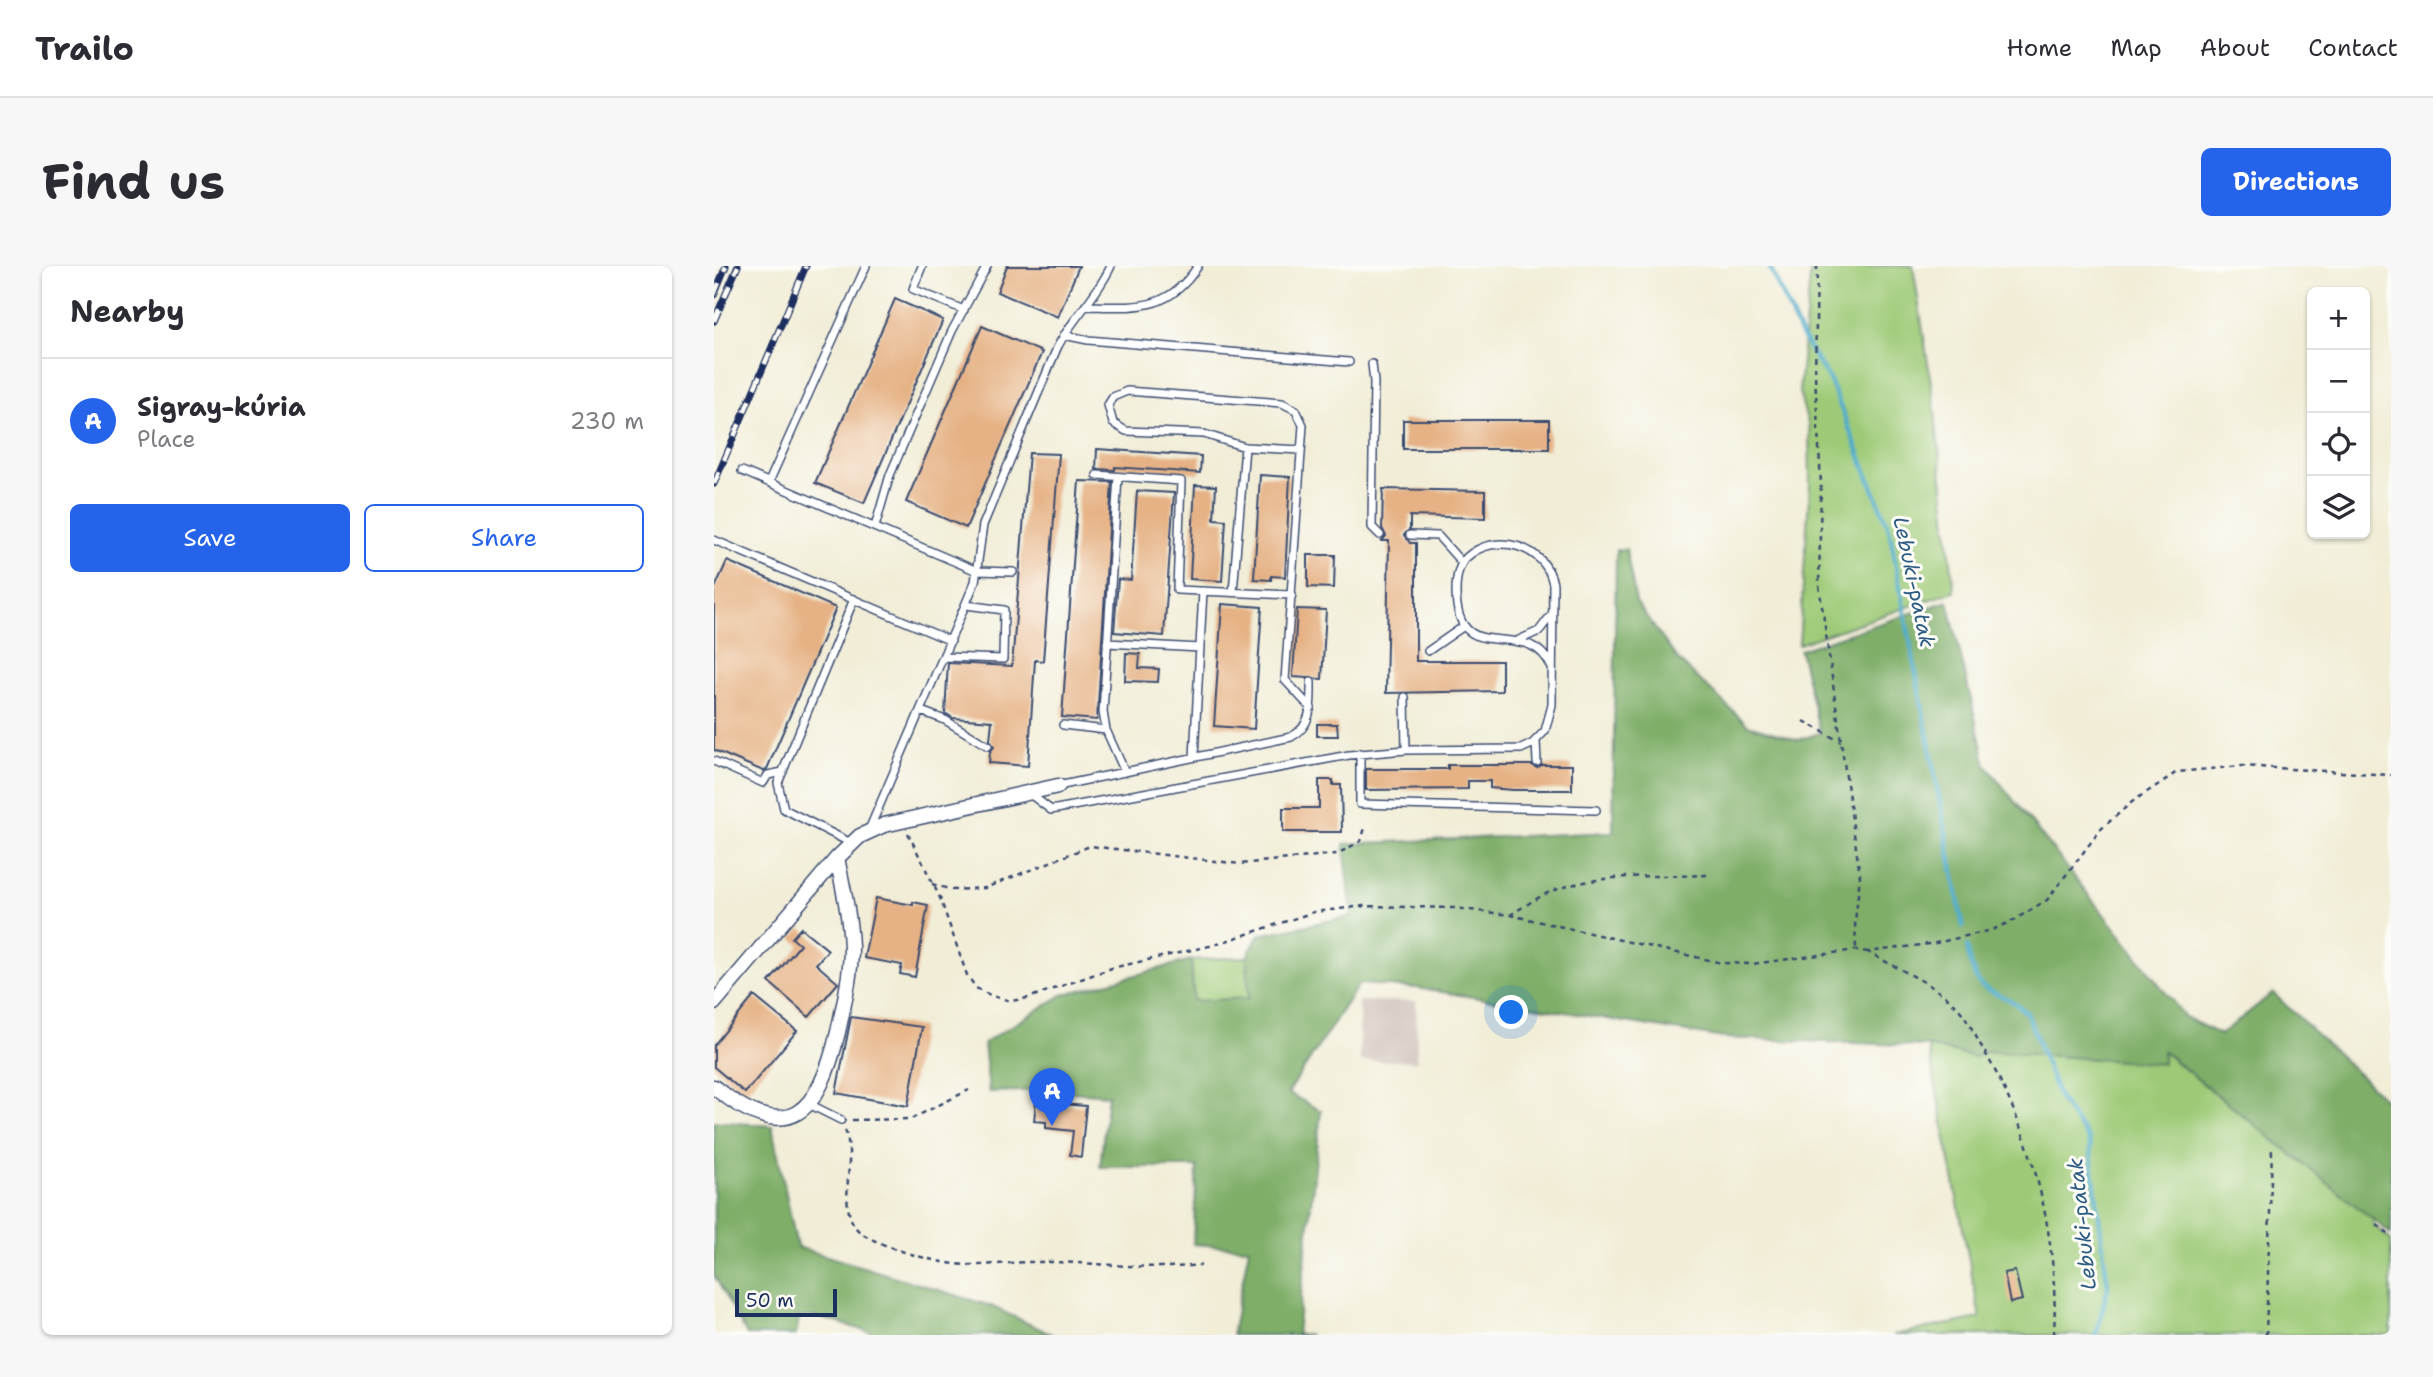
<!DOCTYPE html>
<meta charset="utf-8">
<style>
:root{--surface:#fff;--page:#f7f7f7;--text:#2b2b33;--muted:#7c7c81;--line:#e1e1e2;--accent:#2563eb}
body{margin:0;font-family:"Shantell Sans",sans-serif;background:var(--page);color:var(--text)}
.controls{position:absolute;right:21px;top:21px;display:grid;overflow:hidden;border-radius:10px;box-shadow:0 2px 5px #0004}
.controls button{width:63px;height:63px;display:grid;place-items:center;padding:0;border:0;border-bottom:2px solid var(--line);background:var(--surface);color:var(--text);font:35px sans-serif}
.scale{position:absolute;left:21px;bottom:18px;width:102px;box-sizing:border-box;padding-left:7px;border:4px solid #1b2f5e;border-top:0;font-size:19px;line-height:24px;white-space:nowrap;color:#1b2f5e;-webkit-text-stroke:5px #fdfcf7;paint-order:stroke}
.you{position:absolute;left:798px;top:747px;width:24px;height:24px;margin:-18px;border:5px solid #fff;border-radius:50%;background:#1a73e8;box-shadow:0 0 0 10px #1a73e833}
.badge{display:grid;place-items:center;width:46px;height:46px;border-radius:50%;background:var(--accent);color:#fff;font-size:23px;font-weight:700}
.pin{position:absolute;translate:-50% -58px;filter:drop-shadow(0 2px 4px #0008)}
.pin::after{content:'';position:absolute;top:37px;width:24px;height:21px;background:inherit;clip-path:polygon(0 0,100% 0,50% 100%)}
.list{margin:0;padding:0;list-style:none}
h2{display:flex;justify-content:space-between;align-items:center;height:91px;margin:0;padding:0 28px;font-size:30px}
h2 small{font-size:23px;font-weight:400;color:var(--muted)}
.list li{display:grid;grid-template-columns:46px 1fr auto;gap:21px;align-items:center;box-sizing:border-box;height:126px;padding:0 28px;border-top:2px solid var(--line)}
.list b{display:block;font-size:26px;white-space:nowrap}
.list p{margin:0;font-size:23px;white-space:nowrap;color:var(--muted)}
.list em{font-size:23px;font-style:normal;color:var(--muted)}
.actions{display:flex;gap:14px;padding:21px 28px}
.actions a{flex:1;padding:16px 0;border:2px solid var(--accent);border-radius:10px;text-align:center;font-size:24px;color:var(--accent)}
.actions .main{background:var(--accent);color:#fff}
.icon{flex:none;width:38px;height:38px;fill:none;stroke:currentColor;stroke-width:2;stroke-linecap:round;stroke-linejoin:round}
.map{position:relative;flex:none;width:1677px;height:1069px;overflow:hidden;border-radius:10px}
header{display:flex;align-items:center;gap:42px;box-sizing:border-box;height:98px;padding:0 35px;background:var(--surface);border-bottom:2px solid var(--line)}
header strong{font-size:33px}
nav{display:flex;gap:38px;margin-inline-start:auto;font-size:24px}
.intro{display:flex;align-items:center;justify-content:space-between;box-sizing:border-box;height:168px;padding:0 42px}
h1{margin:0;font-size:49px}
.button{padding:18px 32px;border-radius:10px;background:var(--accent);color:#fff;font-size:24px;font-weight:700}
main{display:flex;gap:42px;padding:0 42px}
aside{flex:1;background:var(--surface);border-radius:10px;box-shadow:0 2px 5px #0004}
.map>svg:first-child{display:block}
.industrial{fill:#cec1ba}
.green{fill:#9eca77;stroke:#5c7c6a;stroke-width:2}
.forest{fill:#7eae68;stroke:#4c6e63;stroke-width:2}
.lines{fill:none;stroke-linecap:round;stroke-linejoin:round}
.stream{stroke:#4caccb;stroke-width:4.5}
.building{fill:#e6b285}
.lane-casing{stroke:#3b4c70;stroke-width:10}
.street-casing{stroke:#3b4c70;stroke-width:17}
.path{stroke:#3b4c70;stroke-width:2.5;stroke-dasharray:5 5;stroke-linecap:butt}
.lane{stroke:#fff;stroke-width:7}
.street{stroke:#fff;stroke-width:14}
.rail-casing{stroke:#1b2f5e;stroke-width:7}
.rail{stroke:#fdfcf7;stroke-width:4.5;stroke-dasharray:13;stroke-linecap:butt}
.labels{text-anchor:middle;stroke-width:6;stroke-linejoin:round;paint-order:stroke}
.water-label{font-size:21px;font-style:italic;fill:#2c5b84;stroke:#fdfcf7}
</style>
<header>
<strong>Trailo</strong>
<nav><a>Home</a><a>Map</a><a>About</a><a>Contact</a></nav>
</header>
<div class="intro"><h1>Find us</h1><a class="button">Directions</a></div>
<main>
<aside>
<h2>Nearby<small></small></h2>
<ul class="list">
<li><span class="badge">A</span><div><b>Sigray-kúria</b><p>Place</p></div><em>230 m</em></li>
</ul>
<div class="actions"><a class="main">Save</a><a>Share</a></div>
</aside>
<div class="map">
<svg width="1677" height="1069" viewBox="0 0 1677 1069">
<rect width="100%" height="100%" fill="#fdfcf7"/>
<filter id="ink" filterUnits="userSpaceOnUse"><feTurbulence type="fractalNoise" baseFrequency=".0143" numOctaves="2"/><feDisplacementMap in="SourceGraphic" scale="14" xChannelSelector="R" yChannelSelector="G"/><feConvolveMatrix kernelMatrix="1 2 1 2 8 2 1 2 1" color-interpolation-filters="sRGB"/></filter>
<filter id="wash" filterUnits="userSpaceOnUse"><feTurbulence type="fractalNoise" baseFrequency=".00686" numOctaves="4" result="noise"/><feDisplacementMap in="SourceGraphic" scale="28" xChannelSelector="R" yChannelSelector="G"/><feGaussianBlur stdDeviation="1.57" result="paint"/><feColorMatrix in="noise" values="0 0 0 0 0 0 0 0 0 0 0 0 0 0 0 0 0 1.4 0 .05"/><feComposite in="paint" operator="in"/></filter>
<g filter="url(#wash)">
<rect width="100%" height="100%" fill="#f1edd7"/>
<path class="industrial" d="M645,735H702L703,795H646Z"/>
<path class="green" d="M1097,0H1199L1220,137L1240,325L1085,378L1096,218L1095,161L1085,126Z
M533,691L536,732L479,736L477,694Z
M1214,780L1261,791L1274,785L1449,797L1448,785L1659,953V959L1677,974V1069H1179L1266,1052Z"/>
<path class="forest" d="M912,283L922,336L964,394L1034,459L1084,474L1106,467L1086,384L1234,335L1272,499L1471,751L1506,769L1559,727L1677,839V968L1449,785V798L1274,785L1261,791L1214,780L1010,772L703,722L645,718L574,827L607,845L583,1068L596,1069H518L535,982L479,978L483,901H386L394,829L336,824L275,826L270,777L348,729L477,694L480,735L535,732L533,691L545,669L638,650L630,578L899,566L902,284Z
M0,855L58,860L83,981L277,1040L339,1069H166L104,1051H85L82,1069H33L0,1009Z"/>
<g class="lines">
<path class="stream" d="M1055,0L1087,69L1116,115L1175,262L1249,660
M1253,680C1264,742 1277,713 1313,747L1346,834L1375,874L1394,1021L1382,1069"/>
</g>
<g id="blocks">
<path class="building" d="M293,0H365L344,51L283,26Z
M181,33L229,54L150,237L101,217Z
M268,60L328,86L252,262L192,236Z
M689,154H835V183H689Z
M383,183L487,190L486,207L401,201V204L382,203Z
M315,187L345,188L329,395L321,394L314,500L275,497L276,486L280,481L276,474L278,455L239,452L231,447L234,397L298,400Z
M546,209L576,211L571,311L557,310V314L540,313Z
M365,215L398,216L383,454L348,451Z
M481,219L502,220L500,253L512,254L508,315L476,313Z
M669,223L771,225V252L696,250V263L690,269L696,277H702V395H788V425L672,427L675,275H668L672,270L668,262Z
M423,225L460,227L450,370L400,366L404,313L417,314Z
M594,289H621L620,322L594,321Z
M13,295L122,342L53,503L49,505L0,484V324Z
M508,338L548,341L540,463L500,460Z
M583,343L612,344L608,413L579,411Z
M412,387L426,388L425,402L445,403L444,416L411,415Z
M603,458H623L624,470H603Z
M734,499H818L823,502L828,499H858V524H799L776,522V515H754V523L652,524V503H734Z
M605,514H619V519H627L628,566H569V542H605Z
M162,632L199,639V636L214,639L201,711L186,708L188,699L150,692Z
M87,662L114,684L102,698L124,717L95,751L55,716L86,679L78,672Z
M40,730L83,765L31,827L0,801V779Z
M137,751L208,761L194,840L122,827Z
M335,827L349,829L348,838L372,840L367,891L356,889L359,865L332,862V856L320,855L322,835L334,836Z
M1301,1005L1308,1034L1296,1037L1290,1007Z"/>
</g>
</g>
<g filter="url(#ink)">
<use href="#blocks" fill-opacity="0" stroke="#3b4c70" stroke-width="2"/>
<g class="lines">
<defs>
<path id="lane" d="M208,0L199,23L250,44
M373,40C422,41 454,46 484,0
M350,69L374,74L635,96
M658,98L660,116L658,261L666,269
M587,184L531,181L490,168L412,165L399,157L394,139L399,131L413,125L568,137L582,144L589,159L571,414L597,442
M28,205L263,305L299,306
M383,209L467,215L463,324L578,329
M404,211L389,446L392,464L411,506
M55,216L152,0
M161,261L176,209L238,65L273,0
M696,269L724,270L748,297
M0,274L237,375
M519,326L531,181
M805,374L825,365L838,348
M393,377L486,382
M714,385L750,360
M231,391L289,393L290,344L252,339
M691,431L692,484
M207,445L231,454L274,480
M349,459L392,464
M822,475L823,496
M646,487V538L882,544
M480,491L489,325
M0,495L49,517L54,509L69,506
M344,520L577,471C599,460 597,437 597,416
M316,528L337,544L635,489L692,484L807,483L818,478L831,465L838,439L839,318C832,280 782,265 753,291C744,299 742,314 742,326C743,407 814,346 838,402
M155,564L261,316L269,259L343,82C358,52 383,31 397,0
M137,577L70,543L64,517L140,333
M95,838L127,854"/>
<path id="street" d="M0,737L123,592L146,570L170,559L344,520
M0,821C75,882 105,847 124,766C130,738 137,710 137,681C136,651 129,621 123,592"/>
</defs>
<use href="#lane" class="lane-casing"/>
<use href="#street" class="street-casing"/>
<path class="path" d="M1103,0L1101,109L1107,218L1105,319L1146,610L1141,656L1142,683
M1090,455L1127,476
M194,567L226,632L253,709L262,722L278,730L297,735L314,732L398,702L500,679L600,646L650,640L740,642L796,649L1008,697L1038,698L1142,684L1154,686
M218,618L238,624L271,622L376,580L526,598L623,588L647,575L651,562
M796,649C811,640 828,628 844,623C891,607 945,611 995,609
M138,854L197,853L255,824
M131,864C143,895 123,937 142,962C154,978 220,996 241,998C267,1001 295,996 321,996C377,995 431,1005 487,999
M1663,958L1677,970
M1340,1069C1345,971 1319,868 1269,783C1261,770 1255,754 1244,742C1222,718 1183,703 1154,686L1222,677L1278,664L1300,654L1333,634L1387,563L1418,536L1463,506L1528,500L1677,509
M1552,1069L1558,883"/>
<use href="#lane" class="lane"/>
<use href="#street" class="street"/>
<defs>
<path id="rail" d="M0,29L12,0
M0,55L24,0
M0,218L92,0"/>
</defs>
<use href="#rail" class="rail-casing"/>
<use href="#rail" class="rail"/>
</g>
</g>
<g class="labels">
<g class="water-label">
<text transform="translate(1200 316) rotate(78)" y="7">Lebuki-patak</text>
<text transform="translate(1368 958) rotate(-96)" y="7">Lebuki-patak</text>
</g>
</g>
</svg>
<div class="controls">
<button>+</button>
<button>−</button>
<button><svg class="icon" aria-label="locate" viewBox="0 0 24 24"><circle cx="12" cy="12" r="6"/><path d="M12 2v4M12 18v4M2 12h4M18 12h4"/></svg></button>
<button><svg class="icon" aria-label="layers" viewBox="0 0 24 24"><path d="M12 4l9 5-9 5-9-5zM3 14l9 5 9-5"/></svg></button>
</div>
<div class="scale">50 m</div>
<div class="you"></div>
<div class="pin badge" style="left:338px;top:860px">A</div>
</div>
</main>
